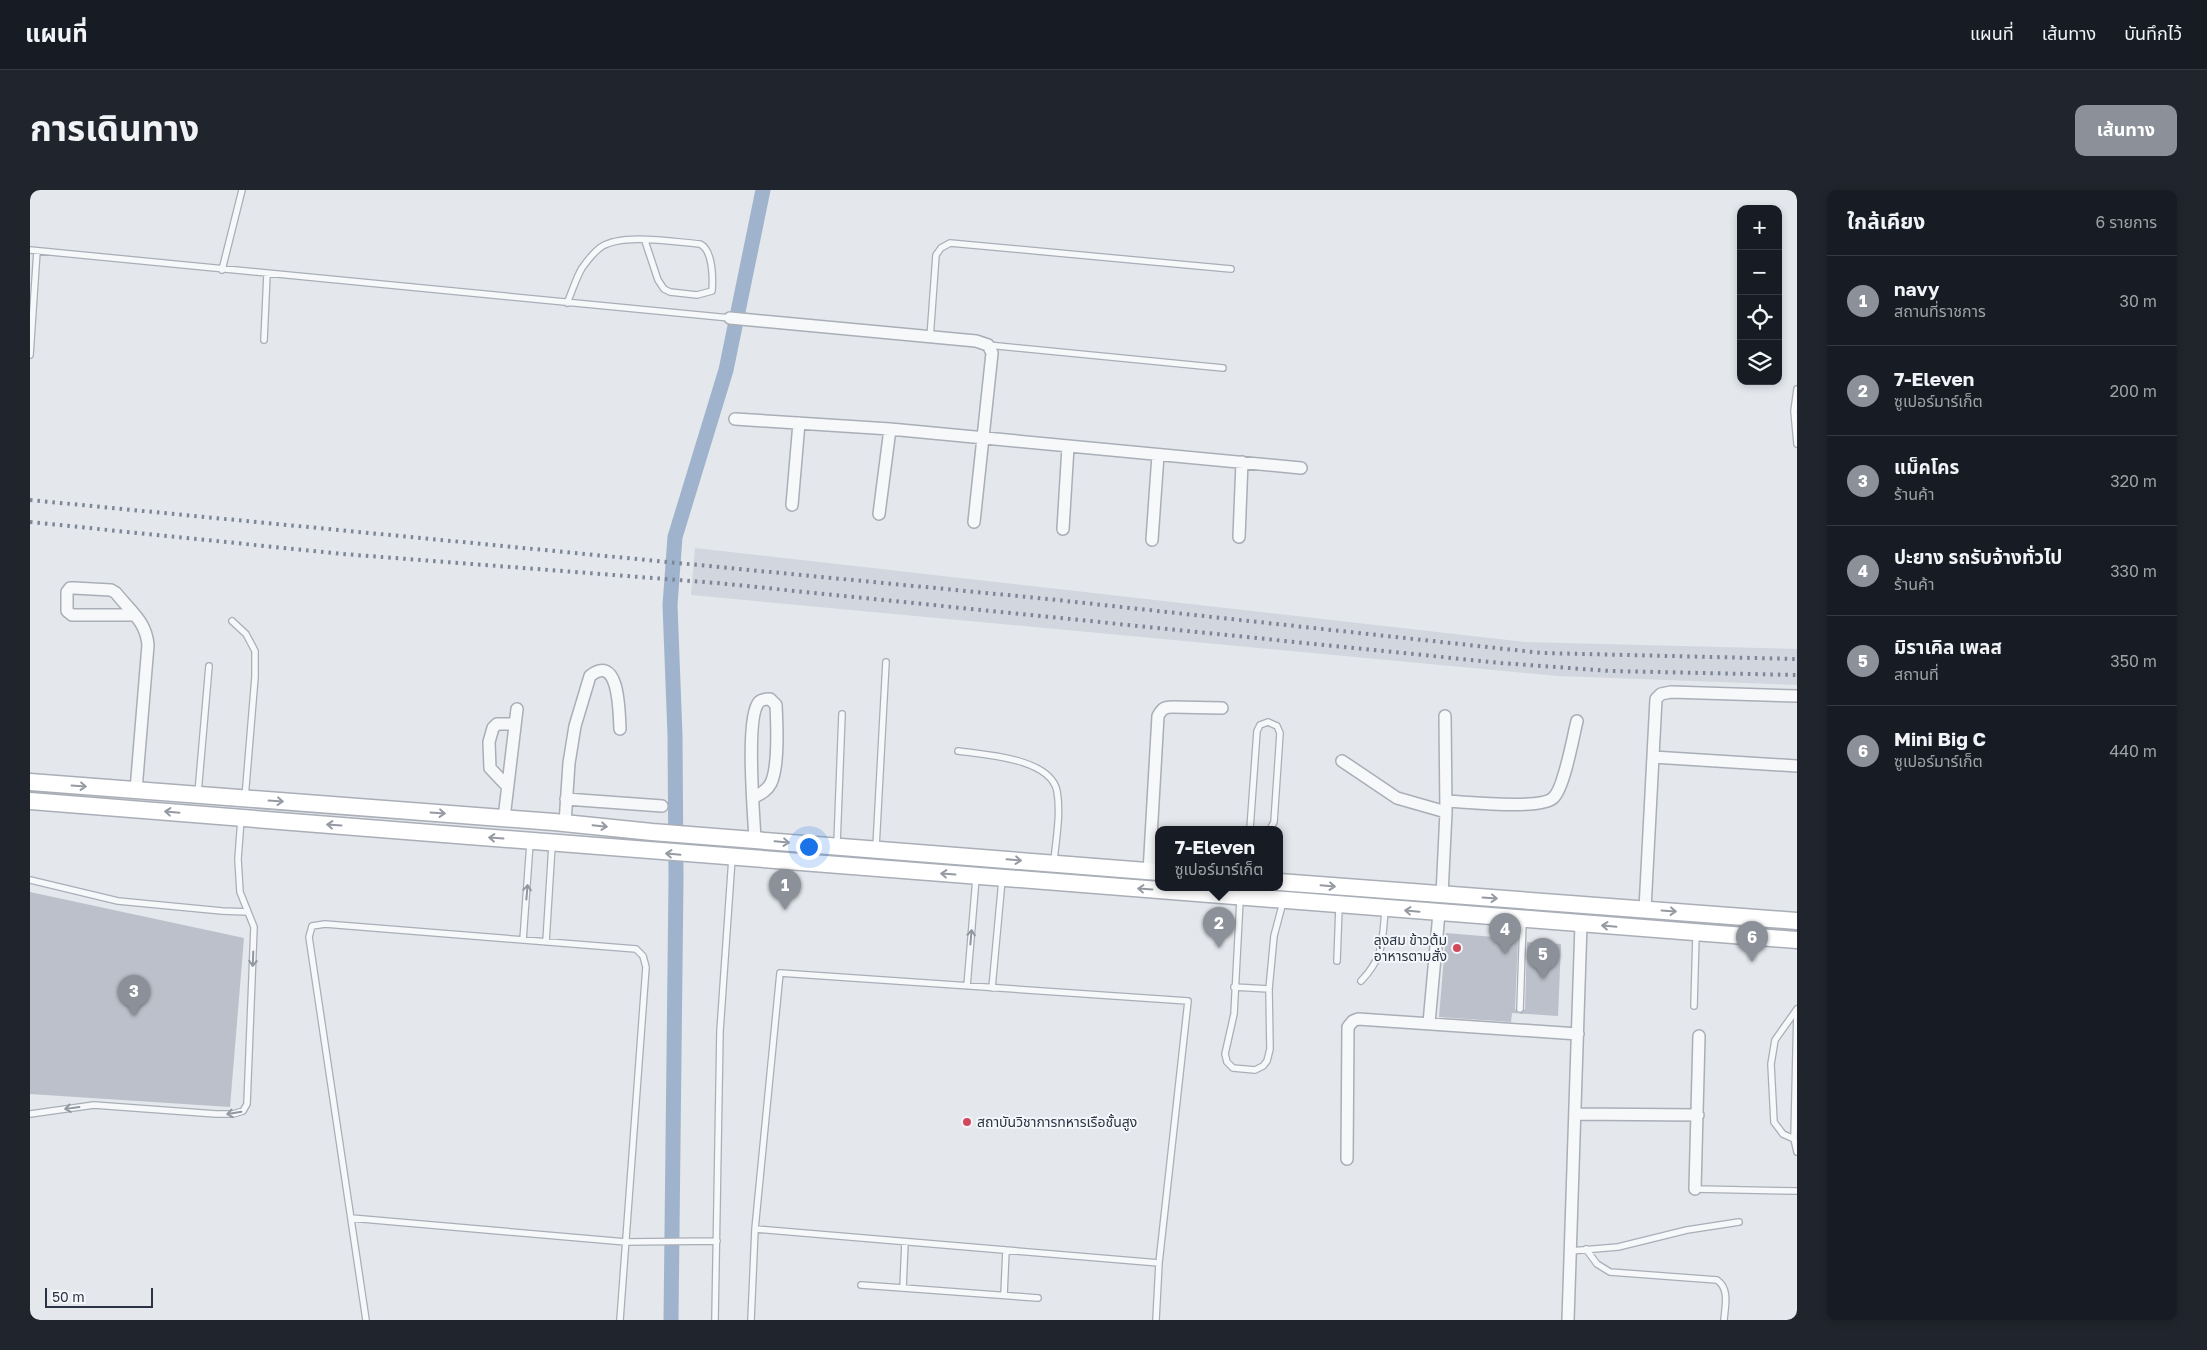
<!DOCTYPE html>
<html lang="th">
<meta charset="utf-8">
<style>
:root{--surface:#171b24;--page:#20242c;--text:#f1f3f6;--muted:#9ea1a6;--line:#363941;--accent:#8c9099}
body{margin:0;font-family:"Golos Text","Noto Sans Thai",sans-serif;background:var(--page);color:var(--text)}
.controls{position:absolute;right:15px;top:15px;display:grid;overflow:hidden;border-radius:10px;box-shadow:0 2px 8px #0003}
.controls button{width:45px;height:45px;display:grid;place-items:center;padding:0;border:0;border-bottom:1px solid var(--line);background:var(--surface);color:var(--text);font:25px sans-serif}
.scale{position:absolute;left:15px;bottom:12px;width:108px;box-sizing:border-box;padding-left:5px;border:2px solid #2b3445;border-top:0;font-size:14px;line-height:18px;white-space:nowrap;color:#2b3445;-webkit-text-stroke:4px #f4f6f9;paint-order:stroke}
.you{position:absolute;left:778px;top:656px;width:18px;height:18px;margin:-12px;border:4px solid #fff;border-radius:50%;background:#1a73e8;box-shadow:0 0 0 8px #1a73e833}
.badge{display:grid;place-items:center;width:32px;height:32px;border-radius:50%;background:var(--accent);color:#fff;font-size:16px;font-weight:700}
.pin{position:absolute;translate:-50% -41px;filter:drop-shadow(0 1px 2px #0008)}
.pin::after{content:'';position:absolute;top:26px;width:18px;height:15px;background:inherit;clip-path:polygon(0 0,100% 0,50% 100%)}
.popup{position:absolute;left:1125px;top:636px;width:128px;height:65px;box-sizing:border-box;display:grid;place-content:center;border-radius:10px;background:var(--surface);filter:drop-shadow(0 1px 4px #0005);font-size:16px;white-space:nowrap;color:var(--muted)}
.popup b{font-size:19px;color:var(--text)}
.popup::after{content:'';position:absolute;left:50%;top:100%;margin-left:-10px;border:10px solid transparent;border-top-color:var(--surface)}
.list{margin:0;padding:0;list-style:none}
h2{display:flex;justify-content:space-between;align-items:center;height:65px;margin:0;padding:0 20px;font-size:21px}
h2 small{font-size:16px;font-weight:400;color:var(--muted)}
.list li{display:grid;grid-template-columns:32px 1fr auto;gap:15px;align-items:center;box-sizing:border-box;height:90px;padding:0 20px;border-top:1px solid var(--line)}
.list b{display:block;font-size:19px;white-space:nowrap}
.list p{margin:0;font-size:16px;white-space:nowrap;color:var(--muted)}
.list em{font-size:16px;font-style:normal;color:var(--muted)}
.icon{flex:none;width:28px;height:28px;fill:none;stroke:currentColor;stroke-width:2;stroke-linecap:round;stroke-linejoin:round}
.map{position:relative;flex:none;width:1767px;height:1130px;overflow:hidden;border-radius:10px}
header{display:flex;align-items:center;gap:30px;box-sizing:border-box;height:70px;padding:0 25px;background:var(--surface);border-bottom:1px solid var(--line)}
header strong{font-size:24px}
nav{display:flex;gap:28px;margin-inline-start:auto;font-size:18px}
.intro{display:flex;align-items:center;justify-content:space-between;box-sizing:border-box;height:120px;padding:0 30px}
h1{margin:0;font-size:35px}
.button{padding:12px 22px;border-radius:10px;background:var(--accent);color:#fff;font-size:18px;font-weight:700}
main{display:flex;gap:30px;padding:0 30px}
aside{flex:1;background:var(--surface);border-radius:10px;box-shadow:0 2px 8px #0003}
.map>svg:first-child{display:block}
.built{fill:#d2d6de}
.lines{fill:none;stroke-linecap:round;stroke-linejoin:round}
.canal{stroke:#9fb4cc;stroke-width:15}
.building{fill:#bbc0ca}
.service-casing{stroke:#a9aeb7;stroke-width:8}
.minor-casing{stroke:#a9aeb7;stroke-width:14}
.secondary-casing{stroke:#a9aeb7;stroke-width:19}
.service{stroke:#f7f8fa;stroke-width:5.5}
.minor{stroke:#f7f8fa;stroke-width:11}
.secondary{stroke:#fff;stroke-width:16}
.rail{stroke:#7d8696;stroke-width:4;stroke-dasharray:2.5 5;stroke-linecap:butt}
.oneway{stroke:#959aa2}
.oneway2{stroke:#9196a0}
.poi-dot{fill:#d1495b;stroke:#f4f6f9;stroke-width:2}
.labels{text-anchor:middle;stroke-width:4;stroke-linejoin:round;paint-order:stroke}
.poi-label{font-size:14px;fill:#2b3445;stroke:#f4f6f9;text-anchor:end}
</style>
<header>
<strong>แผนที่</strong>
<nav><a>แผนที่</a><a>เส้นทาง</a><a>บันทึกไว้</a></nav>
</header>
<div class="intro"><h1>การเดินทาง</h1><a class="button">เส้นทาง</a></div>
<main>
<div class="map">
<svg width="1767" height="1130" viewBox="0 0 1767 1130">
<rect width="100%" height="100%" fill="#e4e7ec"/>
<path class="built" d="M665,358L1495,452L1767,459V495L1528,486L661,405Z"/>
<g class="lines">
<path class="canal" d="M641,1130L646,689L645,545L640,415L645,347L696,180L733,0"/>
</g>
<path class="building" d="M0,702L214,748L200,917L0,904Z
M1416,743L1488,749L1485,819L1489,824L1495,819L1497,752L1531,754L1528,826L1482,823L1481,832L1409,827Z"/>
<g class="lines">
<defs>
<path id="service" d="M0,60L700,128
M192,80L212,0
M537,113C542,102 546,88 552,78C557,71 564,62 571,57C593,43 643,52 670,54C683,60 683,88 682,101L667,105L640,102L634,99L628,90L615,51
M900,148L906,65L911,58L920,53L1201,79
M234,150L237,84
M958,155L1193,178
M0,165L7,61
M1767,199L1764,221L1767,254
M202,431L216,444L225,461V487L215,608
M928,561C955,565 1020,568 1027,601C1031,624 1026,649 1024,671
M168,603L179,476
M1220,639L1227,541L1230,535L1238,532L1247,536L1250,543L1244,632L1240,639
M807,654L812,524
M846,657L856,472
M0,690L88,711L192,721L218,722
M1210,710L1204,824L1195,864L1197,872L1203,878L1225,880L1233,876L1237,871L1240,859L1239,799L1244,746L1253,712
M493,750L500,653
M516,752L522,655
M1307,771L1309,717
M1331,791C1354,767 1352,752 1355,721
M937,796L946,688
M1204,797L1239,799
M962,798L972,690
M1664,816L1666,745
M1490,819L1493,731
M1767,819L1764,949L1767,962
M0,924L64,915L186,924H203L213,921L217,914L224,737L210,702L208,669L211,629
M1764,949L1753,944L1744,932L1741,874L1745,850L1767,819
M1665,999L1767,1001
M321,1028L596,1052L687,1051
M725,1039L1129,1073
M875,1052L873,1098L1008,1108
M1556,1059L1567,1074L1580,1082L1687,1090C1700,1099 1695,1116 1694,1130
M1540,1061L1588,1057L1657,1040L1709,1032
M831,1095L873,1098
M974,1105L976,1060
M336,1130L279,747L282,736L295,734L606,759L613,766L616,777L590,1130
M685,1130L690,841L702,668
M721,1130L725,1039L750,783L1158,811L1129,1073L1126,1130"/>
<path id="minor" d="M700,128L946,151L958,155L962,163L944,332
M705,229L860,239L1271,278
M762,315L769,233
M849,324L860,239
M1033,339L1038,257
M1209,347L1212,272
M1122,350L1128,265
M105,425H42L37,421V402L40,398H44L81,400L86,403C100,421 116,431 118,455L106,600
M1623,567L1767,576
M1312,571L1367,608L1416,622
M477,596L460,578L459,552L463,538L467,534H485
M723,608C730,604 737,601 741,593C749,576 747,535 746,515L740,509C736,509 732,509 729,512C715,527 724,626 725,650
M536,609L632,616
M1416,611C1437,612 1510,620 1523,608C1534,599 1543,547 1547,531
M474,628L487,519
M535,633L539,573L545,536L560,486C590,462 589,524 590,539
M1119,682L1128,526C1132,519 1134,517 1142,517L1192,518
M1412,705L1416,622L1415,526
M1615,719L1626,509L1631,504L1641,502L1767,506
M1399,833L1409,723
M1545,924L1668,925
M1317,969L1318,837L1323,831L1328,829L1548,844
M1665,999L1669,846
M1538,1130L1551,734"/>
<path id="secondary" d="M0,592L524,632L622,642L1129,682
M0,611C589,658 1178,706 1767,750
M1249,692L1767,731"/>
</defs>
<use href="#service" class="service-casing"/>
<use href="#minor" class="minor-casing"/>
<use href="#secondary" class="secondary-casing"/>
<use href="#service" class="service"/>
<use href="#minor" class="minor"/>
<use href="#secondary" class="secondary"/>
<path class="rail" d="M0,310L1018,409L1512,463L1767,469
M0,332L313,364L687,393L1471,473L1580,481L1767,485"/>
</g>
<defs><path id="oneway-shaft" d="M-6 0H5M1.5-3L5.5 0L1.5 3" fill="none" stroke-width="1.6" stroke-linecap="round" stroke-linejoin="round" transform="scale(1.25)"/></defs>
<g class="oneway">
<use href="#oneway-shaft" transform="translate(49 596) rotate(4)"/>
<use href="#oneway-shaft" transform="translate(246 611) rotate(4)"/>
<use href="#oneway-shaft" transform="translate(142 622) rotate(-175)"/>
<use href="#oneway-shaft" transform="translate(408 623) rotate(4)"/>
<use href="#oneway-shaft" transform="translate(304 635) rotate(-176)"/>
<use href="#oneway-shaft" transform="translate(570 636) rotate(6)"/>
<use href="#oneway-shaft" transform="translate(466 648) rotate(-176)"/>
<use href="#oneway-shaft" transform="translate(752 652) rotate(5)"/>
<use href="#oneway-shaft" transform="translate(643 664) rotate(-175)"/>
<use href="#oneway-shaft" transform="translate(984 670) rotate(5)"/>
<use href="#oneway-shaft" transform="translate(918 684) rotate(-176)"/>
<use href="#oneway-shaft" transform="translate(1298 696) rotate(5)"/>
<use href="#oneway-shaft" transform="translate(1115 699) rotate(-176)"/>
<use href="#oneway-shaft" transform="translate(1460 708) rotate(4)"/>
<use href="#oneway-shaft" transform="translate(1382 721) rotate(-175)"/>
<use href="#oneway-shaft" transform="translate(1639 721) rotate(4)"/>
<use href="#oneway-shaft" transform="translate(1579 736) rotate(-175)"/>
</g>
<g class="oneway2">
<use href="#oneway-shaft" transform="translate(497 702) rotate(-85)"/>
<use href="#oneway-shaft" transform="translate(941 747) rotate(-85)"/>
<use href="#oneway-shaft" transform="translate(223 769) rotate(92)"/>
<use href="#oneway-shaft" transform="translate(42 918) rotate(172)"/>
<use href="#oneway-shaft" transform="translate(204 923) rotate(170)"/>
</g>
<g class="poi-dot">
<circle cx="1427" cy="758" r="5"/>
<circle cx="937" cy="932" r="5"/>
</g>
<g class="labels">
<g class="poi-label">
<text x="1417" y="755">ลุงสม ข้าวต้ม<tspan x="1417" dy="16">อาหารตามสั่ง</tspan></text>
<text x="947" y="937" text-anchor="start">สถาบันวิชาการทหารเรือชั้นสูง</text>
</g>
</g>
</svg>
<div class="controls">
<button>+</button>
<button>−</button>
<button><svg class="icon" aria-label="locate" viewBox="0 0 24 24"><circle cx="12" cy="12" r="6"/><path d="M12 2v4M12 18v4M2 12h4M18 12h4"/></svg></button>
<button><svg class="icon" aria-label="layers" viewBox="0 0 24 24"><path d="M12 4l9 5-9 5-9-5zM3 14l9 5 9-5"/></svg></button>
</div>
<div class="scale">50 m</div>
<div class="you"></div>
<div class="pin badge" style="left:755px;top:720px">1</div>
<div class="pin badge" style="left:1189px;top:758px">2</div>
<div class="popup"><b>7-Eleven</b>ซูเปอร์มาร์เก็ต</div>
<div class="pin badge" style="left:104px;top:826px">3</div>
<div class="pin badge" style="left:1475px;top:764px">4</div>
<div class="pin badge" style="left:1513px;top:789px">5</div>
<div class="pin badge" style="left:1722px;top:772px">6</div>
</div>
<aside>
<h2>ใกล้เคียง<small>6 รายการ</small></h2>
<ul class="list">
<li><span class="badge">1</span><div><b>navy</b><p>สถานที่ราชการ</p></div><em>30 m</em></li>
<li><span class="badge">2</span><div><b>7-Eleven</b><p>ซูเปอร์มาร์เก็ต</p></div><em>200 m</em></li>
<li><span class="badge">3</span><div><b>แม็คโคร</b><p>ร้านค้า</p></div><em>320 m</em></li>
<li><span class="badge">4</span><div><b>ปะยาง รถรับจ้างทั่วไป</b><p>ร้านค้า</p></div><em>330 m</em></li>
<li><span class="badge">5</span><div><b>มิราเคิล เพลส</b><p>สถานที่</p></div><em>350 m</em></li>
<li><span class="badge">6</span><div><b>Mini Big C</b><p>ซูเปอร์มาร์เก็ต</p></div><em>440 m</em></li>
</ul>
</aside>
</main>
